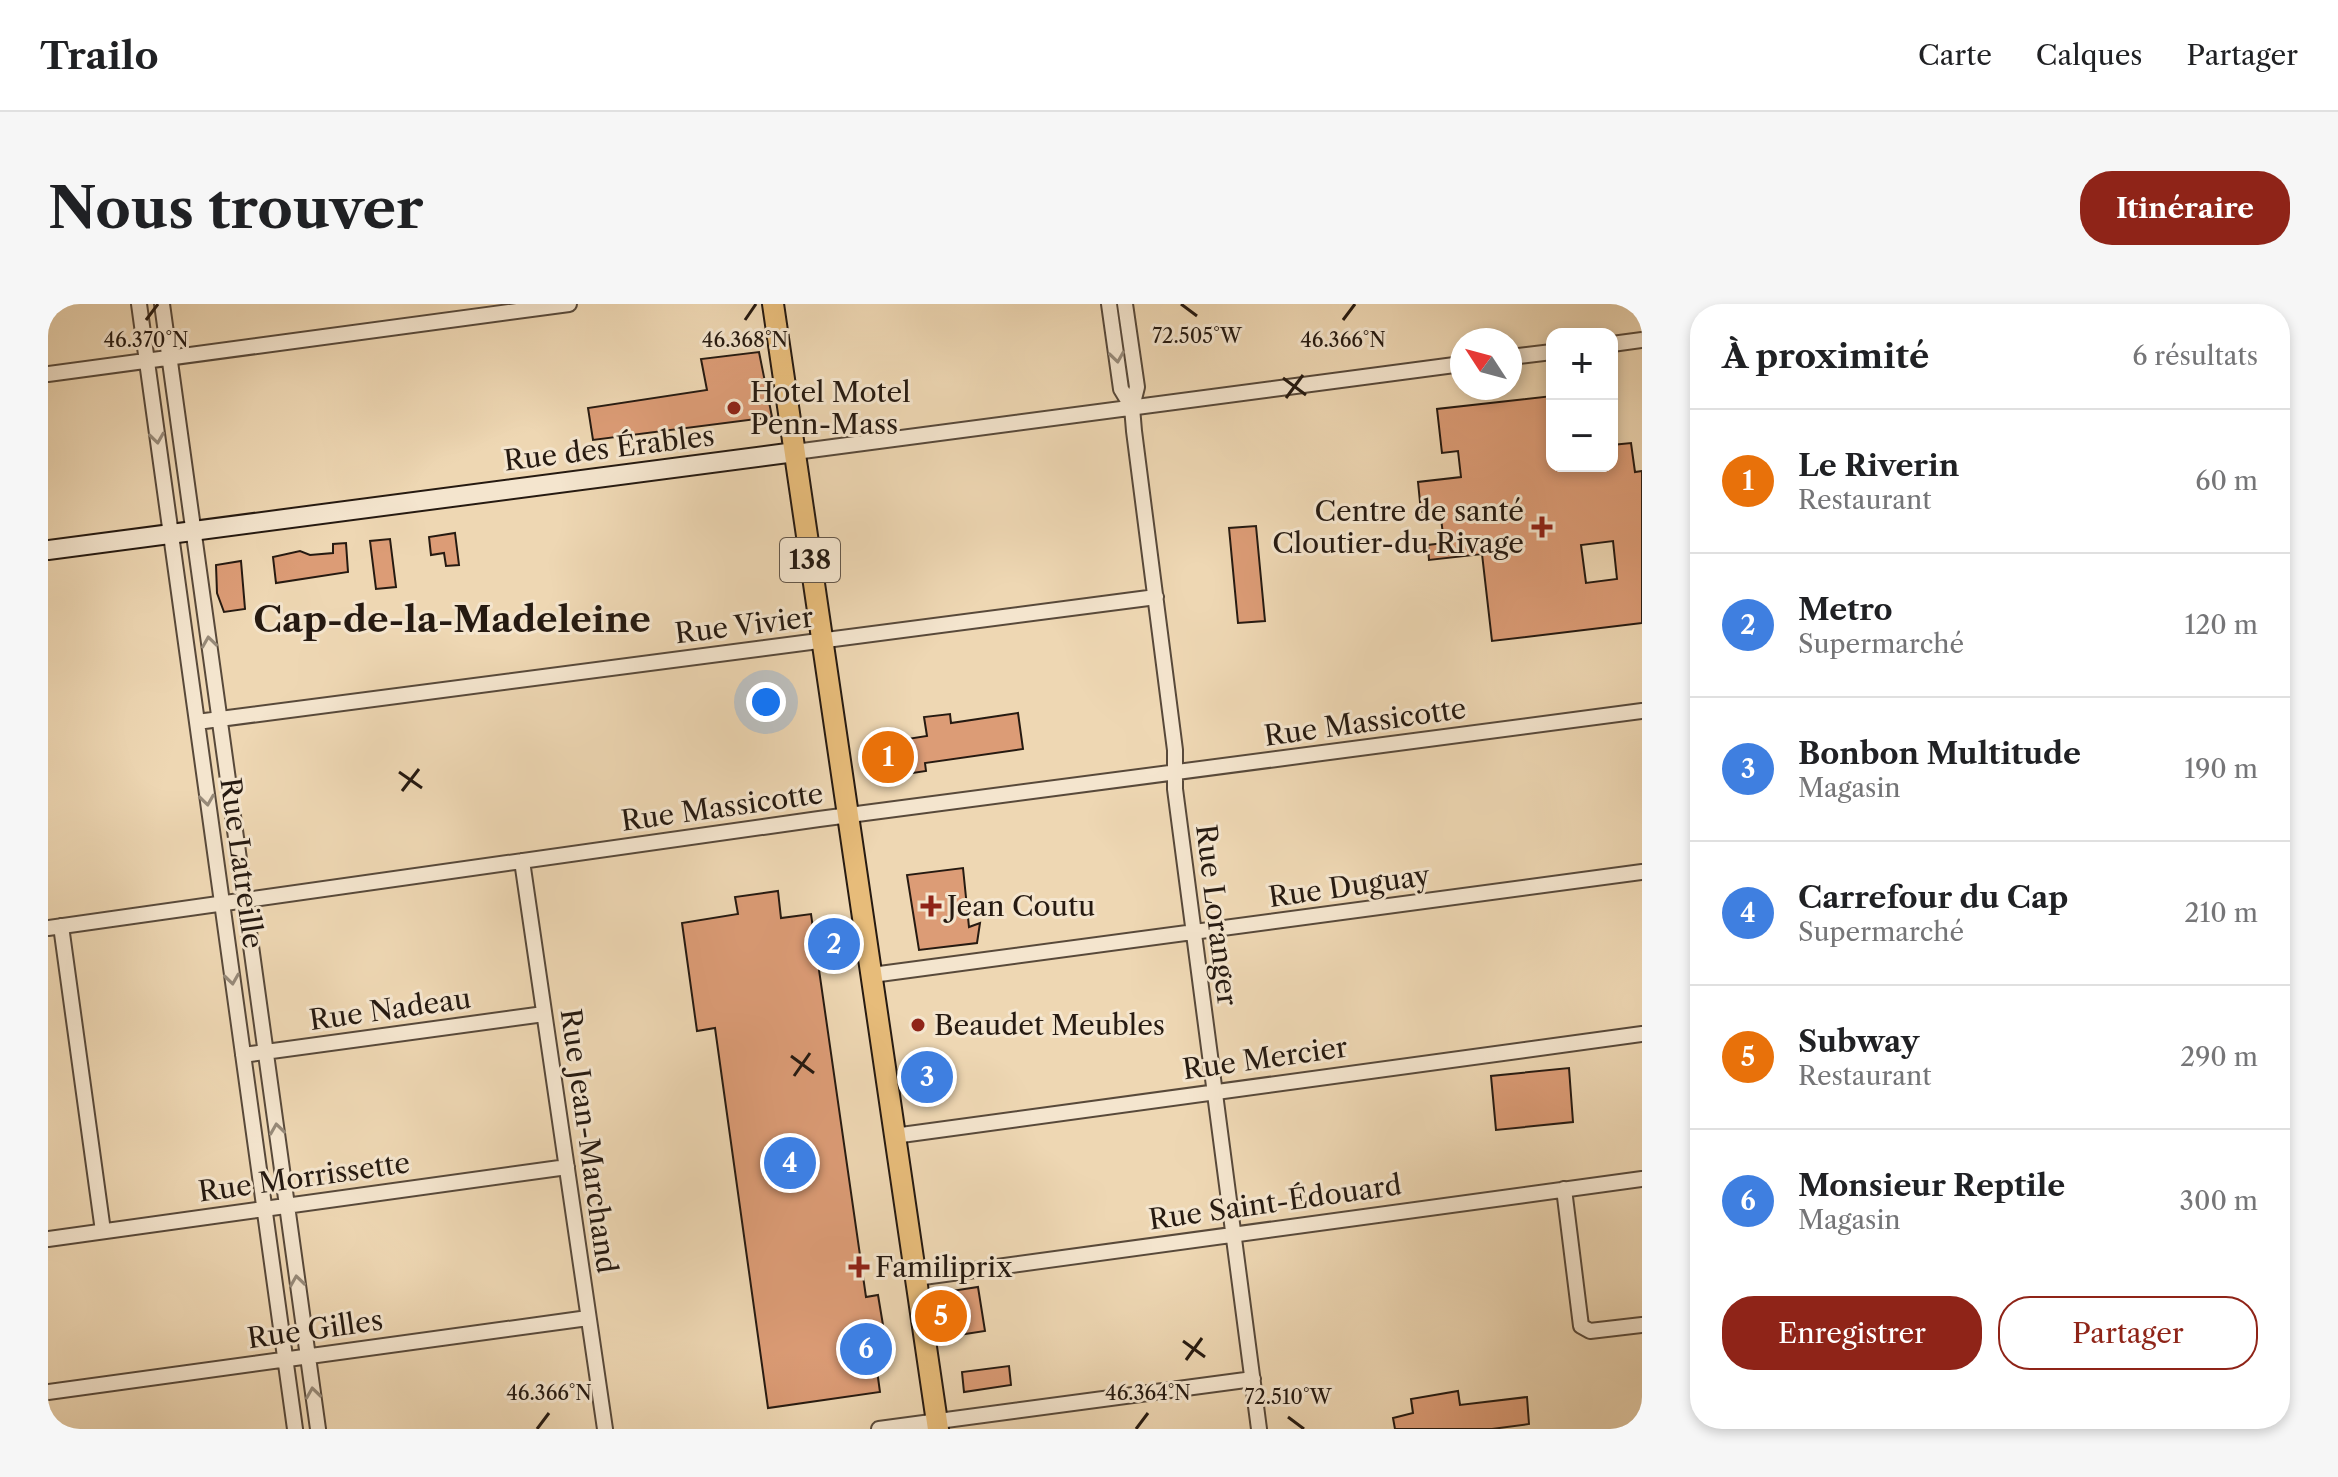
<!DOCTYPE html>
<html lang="fr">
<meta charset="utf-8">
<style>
:root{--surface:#fff;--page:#f6f6f6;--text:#202124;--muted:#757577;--line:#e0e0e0;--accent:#8f2418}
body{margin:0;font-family:"Libre Caslon Text",serif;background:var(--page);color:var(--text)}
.controls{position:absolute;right:24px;top:24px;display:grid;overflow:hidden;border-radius:16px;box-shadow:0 4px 12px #0003}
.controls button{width:72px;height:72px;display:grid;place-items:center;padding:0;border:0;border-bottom:2px solid var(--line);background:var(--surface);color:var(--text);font:40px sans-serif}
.compass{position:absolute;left:1402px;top:24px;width:72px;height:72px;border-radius:50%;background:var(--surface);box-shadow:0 4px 12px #0003;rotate:306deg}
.you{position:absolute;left:718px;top:398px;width:28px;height:28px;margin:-20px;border:6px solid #fff;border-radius:50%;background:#1a73e8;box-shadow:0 0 0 12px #1a73e833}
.badge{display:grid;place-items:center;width:52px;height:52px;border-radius:50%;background:var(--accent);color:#fff;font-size:26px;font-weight:700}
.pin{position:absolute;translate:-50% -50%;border:4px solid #fff;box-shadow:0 2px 8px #0006}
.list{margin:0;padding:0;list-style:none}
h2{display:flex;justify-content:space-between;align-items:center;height:104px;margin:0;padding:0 32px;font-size:34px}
h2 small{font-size:26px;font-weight:400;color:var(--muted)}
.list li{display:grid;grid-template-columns:52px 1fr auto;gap:24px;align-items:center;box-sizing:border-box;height:144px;padding:0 32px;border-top:2px solid var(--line)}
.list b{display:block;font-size:30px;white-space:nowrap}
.list p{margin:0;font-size:26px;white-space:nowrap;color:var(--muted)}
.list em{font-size:26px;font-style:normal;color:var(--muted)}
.actions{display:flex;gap:16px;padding:24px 32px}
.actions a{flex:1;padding:18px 0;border:2px solid var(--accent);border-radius:32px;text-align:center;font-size:28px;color:var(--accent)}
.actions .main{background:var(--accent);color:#fff}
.map{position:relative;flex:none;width:1594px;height:1125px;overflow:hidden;border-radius:32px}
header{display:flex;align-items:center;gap:48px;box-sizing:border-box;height:112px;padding:0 40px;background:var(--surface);border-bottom:2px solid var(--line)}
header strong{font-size:38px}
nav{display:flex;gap:44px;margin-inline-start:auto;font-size:28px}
.intro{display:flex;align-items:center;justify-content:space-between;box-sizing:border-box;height:192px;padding:0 48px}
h1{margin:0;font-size:56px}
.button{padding:20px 36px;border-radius:32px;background:var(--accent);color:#fff;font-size:28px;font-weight:700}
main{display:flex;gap:48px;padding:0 48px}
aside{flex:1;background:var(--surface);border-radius:32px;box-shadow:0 4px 12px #0003}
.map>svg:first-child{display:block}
.building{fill:#dc9c76;stroke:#261a11;stroke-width:2;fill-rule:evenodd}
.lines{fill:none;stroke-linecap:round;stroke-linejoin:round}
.street-casing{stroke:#58493a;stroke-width:18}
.secondary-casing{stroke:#261a11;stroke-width:22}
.primary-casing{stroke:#261a11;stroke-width:24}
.street{stroke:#f4e5ce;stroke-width:14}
.secondary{stroke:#f4e5ce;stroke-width:18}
.primary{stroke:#e7bc7a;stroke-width:20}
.oneway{stroke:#978a79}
.ticks{fill:none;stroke:#261a11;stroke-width:3}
.poi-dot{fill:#8f2418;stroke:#f4e5ce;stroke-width:3}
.labels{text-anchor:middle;stroke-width:6;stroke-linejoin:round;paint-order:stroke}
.shield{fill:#f4e5ce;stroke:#64574a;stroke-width:2}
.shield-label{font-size:26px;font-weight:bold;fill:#261a11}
.poi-label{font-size:28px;fill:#261a11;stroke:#f4e5ce;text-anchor:start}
.street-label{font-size:28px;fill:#261a11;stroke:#f4e5ce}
.district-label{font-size:36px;font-weight:bold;fill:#261a11;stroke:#f4e5ce}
.ticks-label{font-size:20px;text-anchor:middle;fill:#261a11;stroke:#f4e5ce;stroke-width:6;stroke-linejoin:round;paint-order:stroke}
</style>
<header>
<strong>Trailo</strong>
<nav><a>Carte</a><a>Calques</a><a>Partager</a></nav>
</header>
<div class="intro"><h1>Nous trouver</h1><a class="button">Itinéraire</a></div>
<main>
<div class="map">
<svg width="1594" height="1125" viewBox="0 0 1594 1125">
<rect width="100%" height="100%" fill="#eed7b3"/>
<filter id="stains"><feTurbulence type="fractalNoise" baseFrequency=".0025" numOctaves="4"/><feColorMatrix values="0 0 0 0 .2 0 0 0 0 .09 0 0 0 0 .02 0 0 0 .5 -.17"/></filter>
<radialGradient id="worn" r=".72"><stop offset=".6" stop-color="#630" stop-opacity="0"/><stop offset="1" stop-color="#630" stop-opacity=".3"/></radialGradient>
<path class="building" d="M711,48L724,113L545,136L540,104L659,86L653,55Z
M1504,92V162H1564V141L1583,139L1587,168L1594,167V319L1444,337L1434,250L1381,256L1380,241L1396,239L1392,206L1373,208L1370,178L1413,173L1410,147L1394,149L1389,105ZM1565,237L1569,275L1538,279L1533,241Z
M1208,222L1217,317L1190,319L1181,224Z
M407,229L411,261L398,262L396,249L383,251L381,233Z
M342,235L348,283L328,285L322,237Z
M298,239L300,268L228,279L225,253L252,247L262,251L285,249V240Z
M193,257L197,305L176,308L169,289L168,261Z
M970,409L975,445L877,459L878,467L858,470L853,469L851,454L842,456L840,438L879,432L876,413L902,410L903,419Z
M915,564L921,623L932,619L929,639L871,646L859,571Z
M730,587L733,614L763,610L818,993L830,991L835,1021L823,1023L832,1088L720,1104L667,724L649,727L634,619L690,610L687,593Z
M1521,764L1525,818L1448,826L1443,772Z
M930,983L937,1027L904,1032L897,988Z
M961,1062L963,1081L916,1088L914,1068Z
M1410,1087L1412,1101L1479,1093L1481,1120L1444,1125H1347L1345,1114L1365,1109L1363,1095Z"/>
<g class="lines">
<defs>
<path id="street" d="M91,0L247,1125
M114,0L270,1125
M1061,0L1073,85L1084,103
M1077,0L1089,83L1084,103L1086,127L1127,446V485L1211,1125
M1564,40L1594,36
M1462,53L1504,48
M0,70L521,0
M747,148L1414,60
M149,418L1108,293
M474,557L557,1125
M13,622L55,927
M0,624L771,515L1594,407
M824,671L1594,568
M195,751L496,710
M846,832L1594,730
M1516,885L1533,1022L1542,1027L1594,1021
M0,935L519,863
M868,974L1594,875
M0,1088L540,1014
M831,1125L1205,1075"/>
<path id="secondary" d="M0,246L747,148"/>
<path id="primary" d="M725,0L890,1125"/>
</defs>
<use href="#street" class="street-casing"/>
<use href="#secondary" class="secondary-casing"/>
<use href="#primary" class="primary-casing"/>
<use href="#street" class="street"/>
<use href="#secondary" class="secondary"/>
<use href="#primary" class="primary"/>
</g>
<defs><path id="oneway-chevron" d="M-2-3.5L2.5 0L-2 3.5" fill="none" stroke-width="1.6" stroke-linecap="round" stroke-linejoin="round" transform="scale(2)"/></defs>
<g class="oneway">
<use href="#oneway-chevron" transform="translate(1069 53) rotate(82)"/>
<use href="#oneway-chevron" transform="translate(109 134) rotate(82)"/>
<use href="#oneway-chevron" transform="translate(161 338) rotate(-98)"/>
<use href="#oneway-chevron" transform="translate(159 496) rotate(82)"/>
<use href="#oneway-chevron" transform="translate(184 675) rotate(82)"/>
<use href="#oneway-chevron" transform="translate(229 825) rotate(-98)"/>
<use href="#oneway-chevron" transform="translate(249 977) rotate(-98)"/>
<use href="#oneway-chevron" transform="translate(265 1089) rotate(-98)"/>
</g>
<path class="ticks" d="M1133,0L1149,12M98,16L110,0M697,16L708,0M1295,16L1307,0M1235,74L1258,91M1238,94L1255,71M351,468L374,484M354,487L371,465M743,752L766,769M746,772L762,749M1135,1037L1157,1053M1138,1056L1154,1034M1240,1113L1256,1125M489,1125L501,1109M1088,1125L1100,1109"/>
<g class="poi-dot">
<circle cx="686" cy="104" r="8"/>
<path d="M1490 211h8v8h8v8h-8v8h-8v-8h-8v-8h8z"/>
<path d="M879 590h8v8h8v8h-8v8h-8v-8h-8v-8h8z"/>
<circle cx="870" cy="721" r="8"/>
<path d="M807 951h8v8h8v8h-8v8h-8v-8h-8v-8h8z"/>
</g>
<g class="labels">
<rect class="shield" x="732" y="234" width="60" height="44" rx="6"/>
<g class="shield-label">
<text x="762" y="265">138</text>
</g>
<g class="poi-label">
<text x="702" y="98">Hotel Motel<tspan x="702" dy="32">Penn-Mass</tspan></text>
<text x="1476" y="217" text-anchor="end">Centre de santé<tspan x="1476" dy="32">Cloutier-du Rivage</tspan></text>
<text x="899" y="612">Jean Coutu</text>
<text x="886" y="731">Beaudet Meubles</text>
<text x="827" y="973">Familiprix</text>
</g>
<g class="street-label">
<text transform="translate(561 144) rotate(-7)" y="10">Rue des Érables</text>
<text transform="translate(696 321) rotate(-7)" y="10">Rue Vivier</text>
<text transform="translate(1317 418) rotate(-8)" y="10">Rue Massicotte</text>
<text transform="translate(674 503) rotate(-8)" y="10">Rue Massicotte</text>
<text transform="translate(194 559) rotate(82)" y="10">Rue Latreille</text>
<text transform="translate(1301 582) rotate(-8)" y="10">Rue Duguay</text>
<text transform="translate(1169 611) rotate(83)" y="10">Rue Loranger</text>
<text transform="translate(342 705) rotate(-8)" y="10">Rue Nadeau</text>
<text transform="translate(1217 754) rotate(-8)" y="10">Rue Mercier</text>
<text transform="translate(541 837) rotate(82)" y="10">Rue Jean-Marchand</text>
<text transform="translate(256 873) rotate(-8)" y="10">Rue Morrissette</text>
<text transform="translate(1227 898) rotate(-8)" y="10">Rue Saint-Édouard</text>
<text transform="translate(267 1025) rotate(-8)" y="10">Rue Gilles</text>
</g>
<g class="district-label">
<text x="404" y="328">Cap-de-la-Madeleine</text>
</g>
</g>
<g class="ticks-label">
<text x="1149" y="39">72.505°W</text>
<text x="98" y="43">46.370°N</text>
<text x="697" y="43">46.368°N</text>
<text x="1295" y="43">46.366°N</text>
<text x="501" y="1096">46.366°N</text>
<text x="1100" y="1096">46.364°N</text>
<text x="1240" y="1100">72.510°W</text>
</g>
<rect width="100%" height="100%" filter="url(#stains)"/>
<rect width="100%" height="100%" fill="url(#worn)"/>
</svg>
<div class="controls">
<button>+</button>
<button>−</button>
</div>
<svg class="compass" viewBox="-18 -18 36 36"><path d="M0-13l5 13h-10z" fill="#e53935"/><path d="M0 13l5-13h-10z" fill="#757577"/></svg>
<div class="you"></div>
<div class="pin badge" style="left:840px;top:453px;background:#e8710a">1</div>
<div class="pin badge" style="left:786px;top:640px;background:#3f7fe0">2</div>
<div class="pin badge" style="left:879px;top:773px;background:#3f7fe0">3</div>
<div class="pin badge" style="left:742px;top:859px;background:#3f7fe0">4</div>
<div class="pin badge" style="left:893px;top:1012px;background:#e8710a">5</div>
<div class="pin badge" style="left:818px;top:1045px;background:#3f7fe0">6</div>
</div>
<aside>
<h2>À proximité<small>6 résultats</small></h2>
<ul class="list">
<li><span class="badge" style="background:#e8710a">1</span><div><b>Le Riverin</b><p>Restaurant</p></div><em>60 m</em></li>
<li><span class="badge" style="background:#3f7fe0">2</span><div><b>Metro</b><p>Supermarché</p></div><em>120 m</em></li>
<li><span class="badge" style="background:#3f7fe0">3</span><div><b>Bonbon Multitude</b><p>Magasin</p></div><em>190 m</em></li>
<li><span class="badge" style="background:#3f7fe0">4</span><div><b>Carrefour du Cap</b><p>Supermarché</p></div><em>210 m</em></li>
<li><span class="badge" style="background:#e8710a">5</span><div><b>Subway</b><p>Restaurant</p></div><em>290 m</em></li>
<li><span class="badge" style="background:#3f7fe0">6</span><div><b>Monsieur Reptile</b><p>Magasin</p></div><em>300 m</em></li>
</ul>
<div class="actions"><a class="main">Enregistrer</a><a>Partager</a></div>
</aside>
</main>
